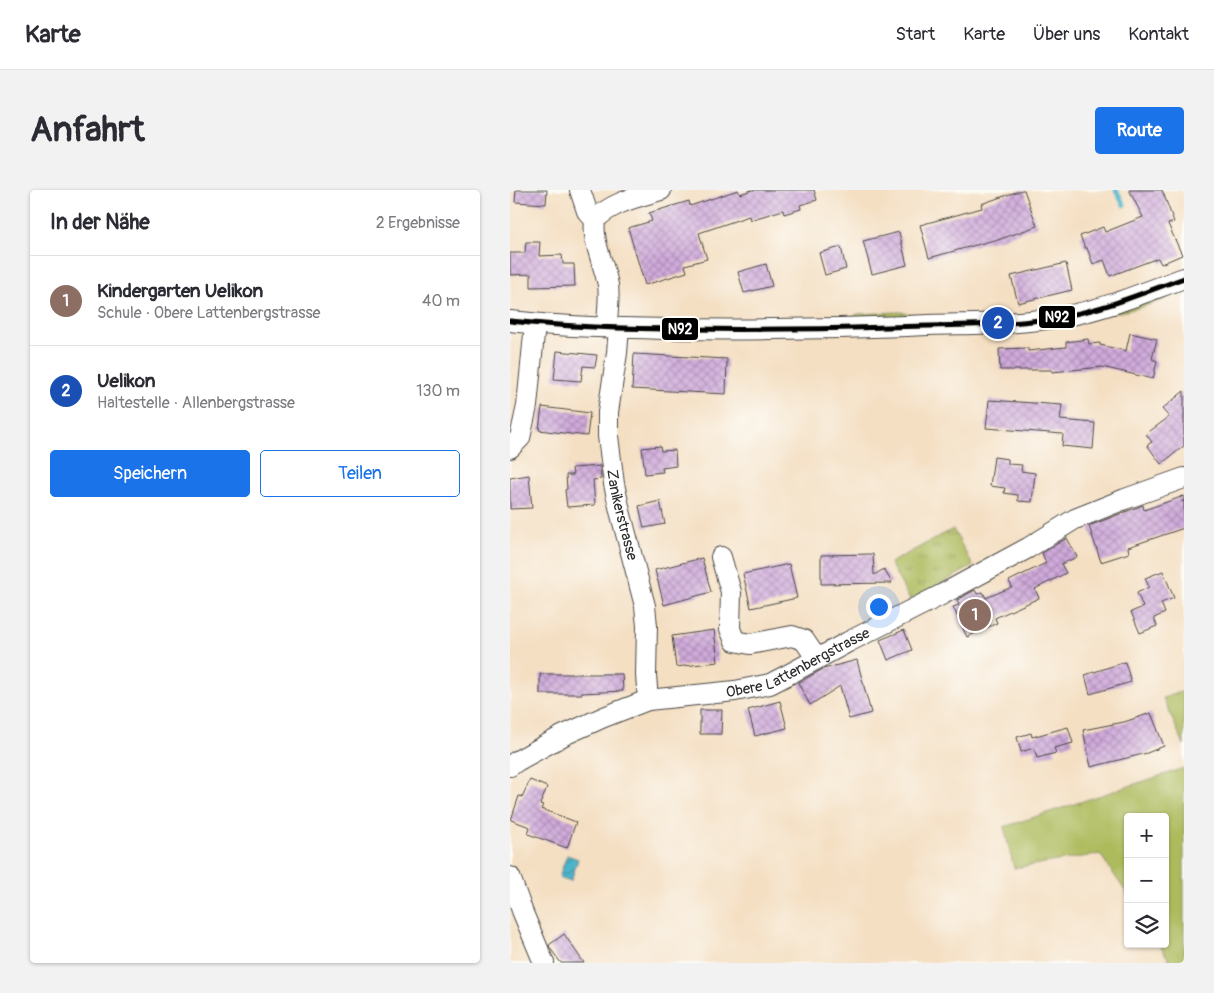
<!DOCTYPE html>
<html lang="de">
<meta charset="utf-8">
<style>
:root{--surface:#fff;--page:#f2f2f3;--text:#2b2b33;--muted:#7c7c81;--line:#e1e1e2;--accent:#1a73e8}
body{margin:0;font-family:Pangolin,sans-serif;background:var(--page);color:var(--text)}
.controls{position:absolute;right:15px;bottom:15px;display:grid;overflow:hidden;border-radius:5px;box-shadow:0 1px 4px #0004}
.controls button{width:45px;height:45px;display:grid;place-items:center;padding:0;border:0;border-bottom:1px solid var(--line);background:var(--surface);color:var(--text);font:25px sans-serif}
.you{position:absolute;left:368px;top:416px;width:18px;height:18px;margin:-12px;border:4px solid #fff;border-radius:50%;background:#1a73e8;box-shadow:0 0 0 8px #1a73e833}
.badge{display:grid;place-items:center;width:32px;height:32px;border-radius:50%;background:var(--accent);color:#fff;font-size:16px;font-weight:700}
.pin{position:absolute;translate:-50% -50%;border:2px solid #fff;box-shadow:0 1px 5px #0006}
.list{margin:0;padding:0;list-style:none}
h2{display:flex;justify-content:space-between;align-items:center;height:65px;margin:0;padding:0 20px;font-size:21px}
h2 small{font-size:16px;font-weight:400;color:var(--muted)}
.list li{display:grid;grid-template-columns:32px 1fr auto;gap:15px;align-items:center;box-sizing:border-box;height:90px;padding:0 20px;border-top:1px solid var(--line)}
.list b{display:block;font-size:19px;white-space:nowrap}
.list p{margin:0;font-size:16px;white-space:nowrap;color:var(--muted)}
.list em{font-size:16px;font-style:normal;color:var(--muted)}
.actions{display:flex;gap:10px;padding:15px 20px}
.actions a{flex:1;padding:11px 0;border:1px solid var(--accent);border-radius:5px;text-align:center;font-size:18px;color:var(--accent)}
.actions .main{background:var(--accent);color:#fff}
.icon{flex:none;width:28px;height:28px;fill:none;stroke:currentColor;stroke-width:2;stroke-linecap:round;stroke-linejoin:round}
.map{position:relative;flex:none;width:674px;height:773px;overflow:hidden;border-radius:5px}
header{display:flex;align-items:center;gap:30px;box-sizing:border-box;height:70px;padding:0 25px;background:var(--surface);border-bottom:1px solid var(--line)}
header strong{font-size:24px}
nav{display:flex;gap:28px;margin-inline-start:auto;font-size:18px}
.intro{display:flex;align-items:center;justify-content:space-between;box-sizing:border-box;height:120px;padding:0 30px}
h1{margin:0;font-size:35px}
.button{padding:12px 22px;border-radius:5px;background:var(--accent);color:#fff;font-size:18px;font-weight:700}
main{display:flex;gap:30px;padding:0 30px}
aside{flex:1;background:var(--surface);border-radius:5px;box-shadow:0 1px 4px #0004}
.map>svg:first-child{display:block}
.grass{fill:#aebb5d;stroke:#6c7344}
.park{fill:url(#park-tufts);stroke:#6c7344}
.water{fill:url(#water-waves);stroke:#3c707b}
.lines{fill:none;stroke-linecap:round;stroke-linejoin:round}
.stream{stroke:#4db5cb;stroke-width:5}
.building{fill:url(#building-cross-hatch)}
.minor-casing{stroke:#494642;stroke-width:22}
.path{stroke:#494642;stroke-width:3;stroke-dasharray:1 4;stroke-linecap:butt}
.minor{stroke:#fff;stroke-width:20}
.bus-1-casing{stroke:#fdfcf7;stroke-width:9}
.bus-1{stroke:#000;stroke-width:5}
.labels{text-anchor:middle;stroke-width:4.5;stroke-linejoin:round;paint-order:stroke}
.street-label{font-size:15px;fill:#2b2b2b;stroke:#fdfcf7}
.line-badge{stroke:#fdfcf7;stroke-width:2}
.badge-label{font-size:14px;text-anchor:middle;font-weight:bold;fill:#fff}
</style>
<header>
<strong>Karte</strong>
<nav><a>Start</a><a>Karte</a><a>Über uns</a><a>Kontakt</a></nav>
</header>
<div class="intro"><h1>Anfahrt</h1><a class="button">Route</a></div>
<main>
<aside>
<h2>In der Nähe<small>2 Ergebnisse</small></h2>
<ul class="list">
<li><span class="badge" style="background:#8d6e63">1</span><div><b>Kindergarten Uelikon</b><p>Schule · Obere Lattenbergstrasse</p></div><em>40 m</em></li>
<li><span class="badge" style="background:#1a4fb4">2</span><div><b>Uelikon</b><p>Haltestelle · Allenbergstrasse</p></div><em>130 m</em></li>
</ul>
<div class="actions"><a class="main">Speichern</a><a>Teilen</a></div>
</aside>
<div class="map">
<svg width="674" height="773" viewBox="0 0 674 773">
<defs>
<pattern id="park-tufts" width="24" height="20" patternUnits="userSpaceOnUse" patternTransform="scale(1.25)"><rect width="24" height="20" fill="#aebb5d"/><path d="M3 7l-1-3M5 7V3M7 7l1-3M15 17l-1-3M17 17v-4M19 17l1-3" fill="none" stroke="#8e984d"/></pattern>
<pattern id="water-waves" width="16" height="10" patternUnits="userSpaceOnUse" patternTransform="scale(1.25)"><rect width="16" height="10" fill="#4db5cb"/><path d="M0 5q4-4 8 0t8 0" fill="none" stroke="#4093a5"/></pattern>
<pattern id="building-cross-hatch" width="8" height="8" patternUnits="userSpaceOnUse" patternTransform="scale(1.25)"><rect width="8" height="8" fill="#d0aadb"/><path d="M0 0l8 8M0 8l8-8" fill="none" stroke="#a98bb2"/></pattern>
</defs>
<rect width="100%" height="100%" fill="#fdfcf7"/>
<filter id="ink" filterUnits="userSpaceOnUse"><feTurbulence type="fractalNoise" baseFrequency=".02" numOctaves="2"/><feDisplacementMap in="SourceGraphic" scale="10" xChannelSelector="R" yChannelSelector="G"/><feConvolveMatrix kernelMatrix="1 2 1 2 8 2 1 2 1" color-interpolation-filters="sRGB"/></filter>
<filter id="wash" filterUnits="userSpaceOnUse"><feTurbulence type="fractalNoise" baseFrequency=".0096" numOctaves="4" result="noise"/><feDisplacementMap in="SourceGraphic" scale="20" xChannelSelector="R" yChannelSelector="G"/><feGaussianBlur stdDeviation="1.12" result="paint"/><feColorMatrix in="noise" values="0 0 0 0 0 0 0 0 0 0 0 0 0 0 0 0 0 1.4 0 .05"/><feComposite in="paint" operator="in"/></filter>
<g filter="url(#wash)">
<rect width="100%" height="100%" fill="#f4dfc3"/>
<path class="grass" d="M674,96C659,112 619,121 598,124Z
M390,122L411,126L334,130L348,124Z
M674,501V555L653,508Z
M674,578V773H661L649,754H655V627H618V705L590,664L504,678L494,637Z"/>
<path class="park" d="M443,339L463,376L400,410L380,373Z"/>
<path class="water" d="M57,665L68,669L61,691L49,687Z"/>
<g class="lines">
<path class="stream" d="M606,0L614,15"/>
</g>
<g id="blocks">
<path class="building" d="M6,0H37L36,14L5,12Z
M228,0L230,4L242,0H304L307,10L290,15L291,19L274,24L273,20L240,30L239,26L189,43L197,69L175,75L177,82L135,95L118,38L142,31L139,23L179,11L180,16Z
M512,0H514L527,36L485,51L484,50L419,68L410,35L472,18L471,14Z
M619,0H652L664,32L658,34L672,65L651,74L648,68L600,86L594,70L583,74L577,58H575L570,46L593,37L595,42L633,27Z
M389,42L397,75L362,84L353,51Z
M16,52H30L29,66L52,65L53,74H64L65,96L21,97V84L0,85V63H15Z
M331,57L336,79L315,85L309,63Z
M556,73L562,100L508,113L501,86Z
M256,74L262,96L234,103L228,82Z
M620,143L647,149L642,169L647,171L643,189L592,177L542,182V180H490L489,159L518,158V161L556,157V152L578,149L579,154L590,153V155L616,161Z
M47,161L87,165L85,177L73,176L71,191L44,189Z
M124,164L217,169L216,204L122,199Z
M674,201V256L651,274L637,255L642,252L636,244L659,227L652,219Z
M479,210L552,215L550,230L585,233L583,259L552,256L553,244L476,238Z
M32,217L80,223L77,246L29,240Z
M150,256L151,261L165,260L166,276L152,278L153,282L135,284L132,258Z
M484,267L498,269V274L512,275L511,281L525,283L522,312L508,311V305L494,303L495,298L480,296Z
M90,276L91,289L83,290L85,315L57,317L55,300L57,299L56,285H63L62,278Z
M19,285L22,318L0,319V288Z
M674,306V338L618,357L619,363L591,372L579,336L633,315L634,320Z
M150,311L155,334L134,338L129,316Z
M557,348L567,367L551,374L556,383L525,399L529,408L485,428L487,433L457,447L443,417L449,415L447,410L465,400L467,404L473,402L476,408L502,397L499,391L536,373L532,363Z
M363,364L364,385L374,379L382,393L311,394V365Z
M192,368L201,402L154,415L145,380Z
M279,374L287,408L241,418L233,384Z
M653,381L664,408L651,413L655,423L644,428L647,436L630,443L621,422L633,417L627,403L639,397L635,388Z
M204,440L208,472L166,477L162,446Z
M394,440L402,460L378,470L370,450Z
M347,470L361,523L339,529L330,496L300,515L288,493L313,479Z
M615,472L621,492L580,504L575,485Z
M30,484H112L113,501L72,503V504H30Z
M270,511L277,538L245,546L238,520Z
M190,520H212L211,544H190Z
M641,523L654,556L637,563L581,577L573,540L614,532Z
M558,537L563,553L544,558L546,563L527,568L524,558L511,562L507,547L521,543L522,547Z
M20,590L37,597L30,614L33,615L31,619L66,632L57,658L18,644L20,637L1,630L9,606L12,607Z
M54,744L74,773H51L40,758L39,755Z"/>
</g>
</g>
<g filter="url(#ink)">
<use href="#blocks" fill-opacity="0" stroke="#494642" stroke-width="1"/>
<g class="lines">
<defs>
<g id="minor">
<path d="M70,0L77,21L85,30C82,53 94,73 98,95C100,107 97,125 97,137"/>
<path d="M85,30C102,12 128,7 151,0"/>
<path d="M0,131C53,137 106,138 159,139C238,140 318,139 397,136C450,133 504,136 556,126C596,119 635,102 674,88"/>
<path id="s1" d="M109,138L107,163L98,222V246L104,294L110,321L135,416L137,436L136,485L138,510"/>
<path d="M0,258L10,248L17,216L25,134"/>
<path d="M211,367L221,402L220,439L225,451L240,454L282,446L294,450L307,469"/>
<path id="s2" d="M0,576L7,571L54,545L94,527L138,510L225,501L260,494L283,482L338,452L433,404L518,358L565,329L615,309L674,288"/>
<path d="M0,687L13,723L34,773"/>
</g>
</defs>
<use href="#minor" class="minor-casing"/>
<path class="path" d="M671,306L674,315"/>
<use href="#minor" class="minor"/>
<defs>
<path id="bus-1" d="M0,131C59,137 118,139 178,139C244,140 311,139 378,137C437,135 497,137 555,126C596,119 635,102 674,88"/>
</defs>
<use href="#bus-1" class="bus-1-casing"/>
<use href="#bus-1" class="bus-1"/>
</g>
</g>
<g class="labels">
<g class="street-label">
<text dy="5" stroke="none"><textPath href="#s1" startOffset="189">Zanikerstrasse</textPath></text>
<text dy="5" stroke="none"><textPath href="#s2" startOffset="310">Obere Lattenbergstrasse</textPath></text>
</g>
</g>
<g class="line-badge">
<rect x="528" y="115" width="38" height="24" rx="5" fill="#000"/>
<rect x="151" y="127" width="38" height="24" rx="5" fill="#000"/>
</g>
<g class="badge-label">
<text x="547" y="132">N92</text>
<text x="170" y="144">N92</text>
</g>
</svg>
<div class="controls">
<button>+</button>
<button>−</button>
<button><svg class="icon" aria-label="layers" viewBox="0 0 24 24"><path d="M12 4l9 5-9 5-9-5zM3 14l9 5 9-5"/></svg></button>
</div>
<div class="you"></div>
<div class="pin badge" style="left:465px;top:425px;background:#8d6e63">1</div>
<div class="pin badge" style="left:488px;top:133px;background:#1a4fb4">2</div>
</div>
</main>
